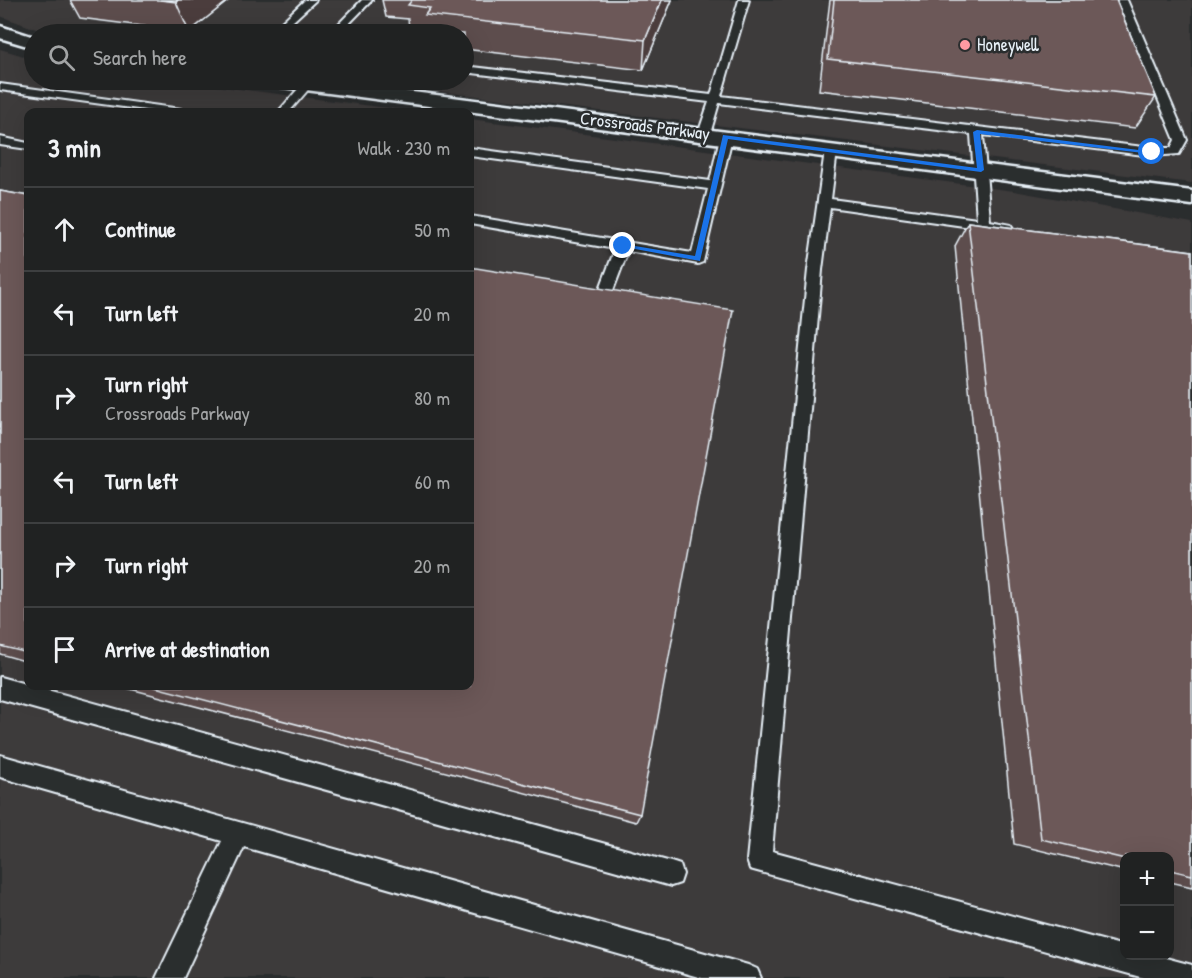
<!DOCTYPE html>
<meta charset="utf-8">
<style>
:root{--surface:#202222;--page:#2d2f2f;--text:#f1f3f6;--muted:#a2a4a5;--line:#3d3f40}
body{margin:0;font-family:"Patrick Hand",sans-serif;background:var(--page);color:var(--text)}
.controls{position:absolute;right:18px;bottom:18px;display:grid;overflow:hidden;border-radius:12px;box-shadow:0 6px 24px #0002}
.controls button{width:54px;height:54px;display:grid;place-items:center;padding:0;border:0;border-bottom:2px solid var(--line);background:var(--surface);color:var(--text);font:30px sans-serif}
.stop{position:absolute;width:18px;height:18px;margin:-14px;border:4px solid #1a73e8;border-radius:50%;background:#fff}
.stop.end{background:#1a73e8;border-color:#fff;box-shadow:0 2px 6px #0008}
.list{margin:0;padding:0;list-style:none}
h2{display:flex;justify-content:space-between;align-items:center;height:78px;margin:0;padding:0 24px;font-size:26px}
h2 small{font-size:20px;font-weight:400;color:var(--muted)}
.list li{display:grid;grid-template-columns:39px 1fr auto;gap:18px;align-items:center;box-sizing:border-box;height:84px;padding:0 24px;border-top:2px solid var(--line)}
.list b{display:block;font-size:22px;white-space:nowrap}
.list p{margin:0;font-size:20px;white-space:nowrap;color:var(--muted)}
.list em{font-size:20px;font-style:normal;color:var(--muted)}
.icon{flex:none;width:33px;height:33px;fill:none;stroke:currentColor;stroke-width:2;stroke-linecap:round;stroke-linejoin:round}
.map{position:relative;flex:none;width:1192px;height:978px;overflow:hidden}
.search{position:absolute;background:var(--surface);box-shadow:0 6px 24px #0002;left:24px;top:24px;width:450px;height:66px;display:flex;align-items:center;gap:15px;box-sizing:border-box;padding:0 21px;border-radius:33px;color:var(--muted);font-size:22px}
.panel{position:absolute;background:var(--surface);box-shadow:0 6px 24px #0002;left:24px;top:108px;width:450px;height:582px;border-radius:12px}
.map>svg:first-child{display:block}
.built{fill:#3e3a3b;fill-rule:evenodd}
.lines{fill:none;stroke-linecap:round;stroke-linejoin:round}
.service-casing{stroke:#e8f1f8;stroke-width:4}
.tertiary-casing{stroke:#e8f1f8;stroke-width:5}
.service{fill:#2a2d2e;fill-rule:evenodd}
.tertiary{fill:#2a2d2e;fill-rule:evenodd}
.wall{fill:#5d4d4d;stroke:#e8f1f8;stroke-width:1.5}
.shaded-wall{fill:#4c3e3e;stroke:#e8f1f8;stroke-width:1.5}
.building{fill:#6c5959;stroke:#e8f1f8;stroke-width:1.5}
.route{fill:#1a73e8}
.poi-dot{fill:#ff9aa2;stroke:#2a2d2e;stroke-width:2}
.labels{text-anchor:middle;stroke-width:5;stroke-linejoin:round;paint-order:stroke}
.far-poi-label{font-size:18px;fill:#e8f1f8;stroke:#2a2d2e;text-anchor:start}
.far-street-label{font-size:18px;fill:#e8f1f8;stroke:#2a2d2e}
</style>
<div class="map">
<svg width="1192" height="978" viewBox="0 0 1192 978">
<rect width="100%" height="100%" fill="#2a2d2e"/>
<filter id="ink" filterUnits="userSpaceOnUse"><feTurbulence type="fractalNoise" baseFrequency=".0167" numOctaves="2"/><feDisplacementMap in="SourceGraphic" scale="12" xChannelSelector="R" yChannelSelector="G"/><feConvolveMatrix kernelMatrix="1 2 1 2 8 2 1 2 1" color-interpolation-filters="sRGB"/></filter>
<g filter="url(#ink)">
<path class="built" d="M0,0H1192V183L345,80H464V34H50L0,16Z
M0,49L34,59V80H168L418,112H28V686H470V119L1014,191L1192,223V978H0ZM1124,856H1170V956H1124Z"/>
<g class="lines">
<defs>
<path id="service" d="M305,0H316L279,34H269Z
M362,0H372L339,34H329Z
M739,0H749L721,96L1152,148H1171L1175,140L1117,0H1127L1187,140L1179,154L1152,156L983,135L990,221L1011,225L1013,228L1006,232L830,207L822,270L772,851L1124,946V956H1158L1192,965V978H1144L750,869L747,860L808,270L825,151L831,147L837,151L831,199L977,219L971,134L719,103L710,134L704,138L698,134L709,102L464,72V66L711,95Z
M308,81L313,84L289,112H278L304,82Z
M0,84L181,109L187,112H160L0,90Z
M726,133L732,137L703,262L698,264L628,251L604,314L599,315L592,310L615,249L470,224V216L692,253L708,189L470,156V148L710,181L720,137Z
M0,137L28,143V149L0,145Z
M0,677L671,862L680,865L683,874L680,883L671,886L0,699Z
M0,755L748,965L757,969L761,978H702L244,847L183,978H156L222,841L0,777Z"/>
<path id="tertiary" d="M0,26L34,37V48L0,38Z
M265,80H318L1192,191V205L275,86L268,84Z"/>
</defs>
<use href="#service" class="service-casing"/>
<use href="#tertiary" class="tertiary-casing"/>
<use href="#service" class="service"/>
<use href="#tertiary" class="tertiary"/>
</g>
<path class="wall" d="M70,0H229L189,32L80,18Z
M382,0H672L643,70L464,49V34H414L412,28L409,27L408,19L386,17Z
M830,0H1116L1156,97L1135,128L819,90Z
M0,191L28,196V662L0,654Z
M968,222L1192,251V887L1170,882V856H1125V871L1014,844L955,246Z
M119,686H470L640,814L636,822Z"/>
<path class="shaded-wall" d="M178,0H229L189,32L176,2Z
M662,0H672L643,70L645,40Z"/>
<path class="building" d="M160,0H178L176,2Z
M412,0H662L645,40L425,15L430,8L408,5Z
M834,0H1116L1156,97L828,59Z
M0,191L28,196V653L0,646Z
M968,222L1192,251V875L1170,870V856H1125V859L1041,839Z
M470,267L733,310L640,814L151,686H470Z"/>
</g>
<path class="route" d="M977,130L1155,152L1152,154L980,134L984,170L981,172L728,139L700,261L619,246L623,244L695,256L723,135L977,168L973,132Z"/>
<circle class="poi-dot" cx="965" cy="45" r="6"/>
<g class="labels">
<g class="far-poi-label">
<text x="977" y="51">Honeywell</text>
</g>
<g class="far-street-label">
<text transform="translate(645 126) rotate(7)" y="6">Crossroads Parkway</text>
</g>
</g>
</svg>
<div class="controls">
<button>+</button>
<button>−</button>
</div>
<div class="stop" style="left:1152px;top:152px"></div>
<div class="stop end" style="left:623px;top:246px"></div>
<div class="search"><svg class="icon" aria-label="search" viewBox="0 0 24 24"><circle cx="10" cy="10" r="6"/><path d="M15 15l6 6"/></svg>Search here</div>
<section class="panel">
<h2>3 min<small>Walk · 230 m</small></h2>
<ul class="list">
<li><svg class="icon" aria-label="ahead" viewBox="0 0 24 24"><path d="M12 20V5M6 11l6-6 6 6"/></svg><div><b>Continue</b></div><em>50 m</em></li>
<li><svg class="icon" aria-label="left" viewBox="0 0 24 24"><path d="M17 20v-9H6M10 6l-5 5 5 5"/></svg><div><b>Turn left</b></div><em>20 m</em></li>
<li><svg class="icon" aria-label="right" viewBox="0 0 24 24"><path d="M7 20v-9h11M14 6l5 5-5 5"/></svg><div><b>Turn right</b><p>Crossroads Parkway</p></div><em>80 m</em></li>
<li><svg class="icon" aria-label="left" viewBox="0 0 24 24"><path d="M17 20v-9H6M10 6l-5 5 5 5"/></svg><div><b>Turn left</b></div><em>60 m</em></li>
<li><svg class="icon" aria-label="right" viewBox="0 0 24 24"><path d="M7 20v-9h11M14 6l5 5-5 5"/></svg><div><b>Turn right</b></div><em>20 m</em></li>
<li><svg class="icon" aria-label="arrive" viewBox="0 0 24 24"><path d="M6 21V4h12l-3 4 3 4H6"/></svg><div><b>Arrive at destination</b></div></li>
</ul>
</section>
</div>
